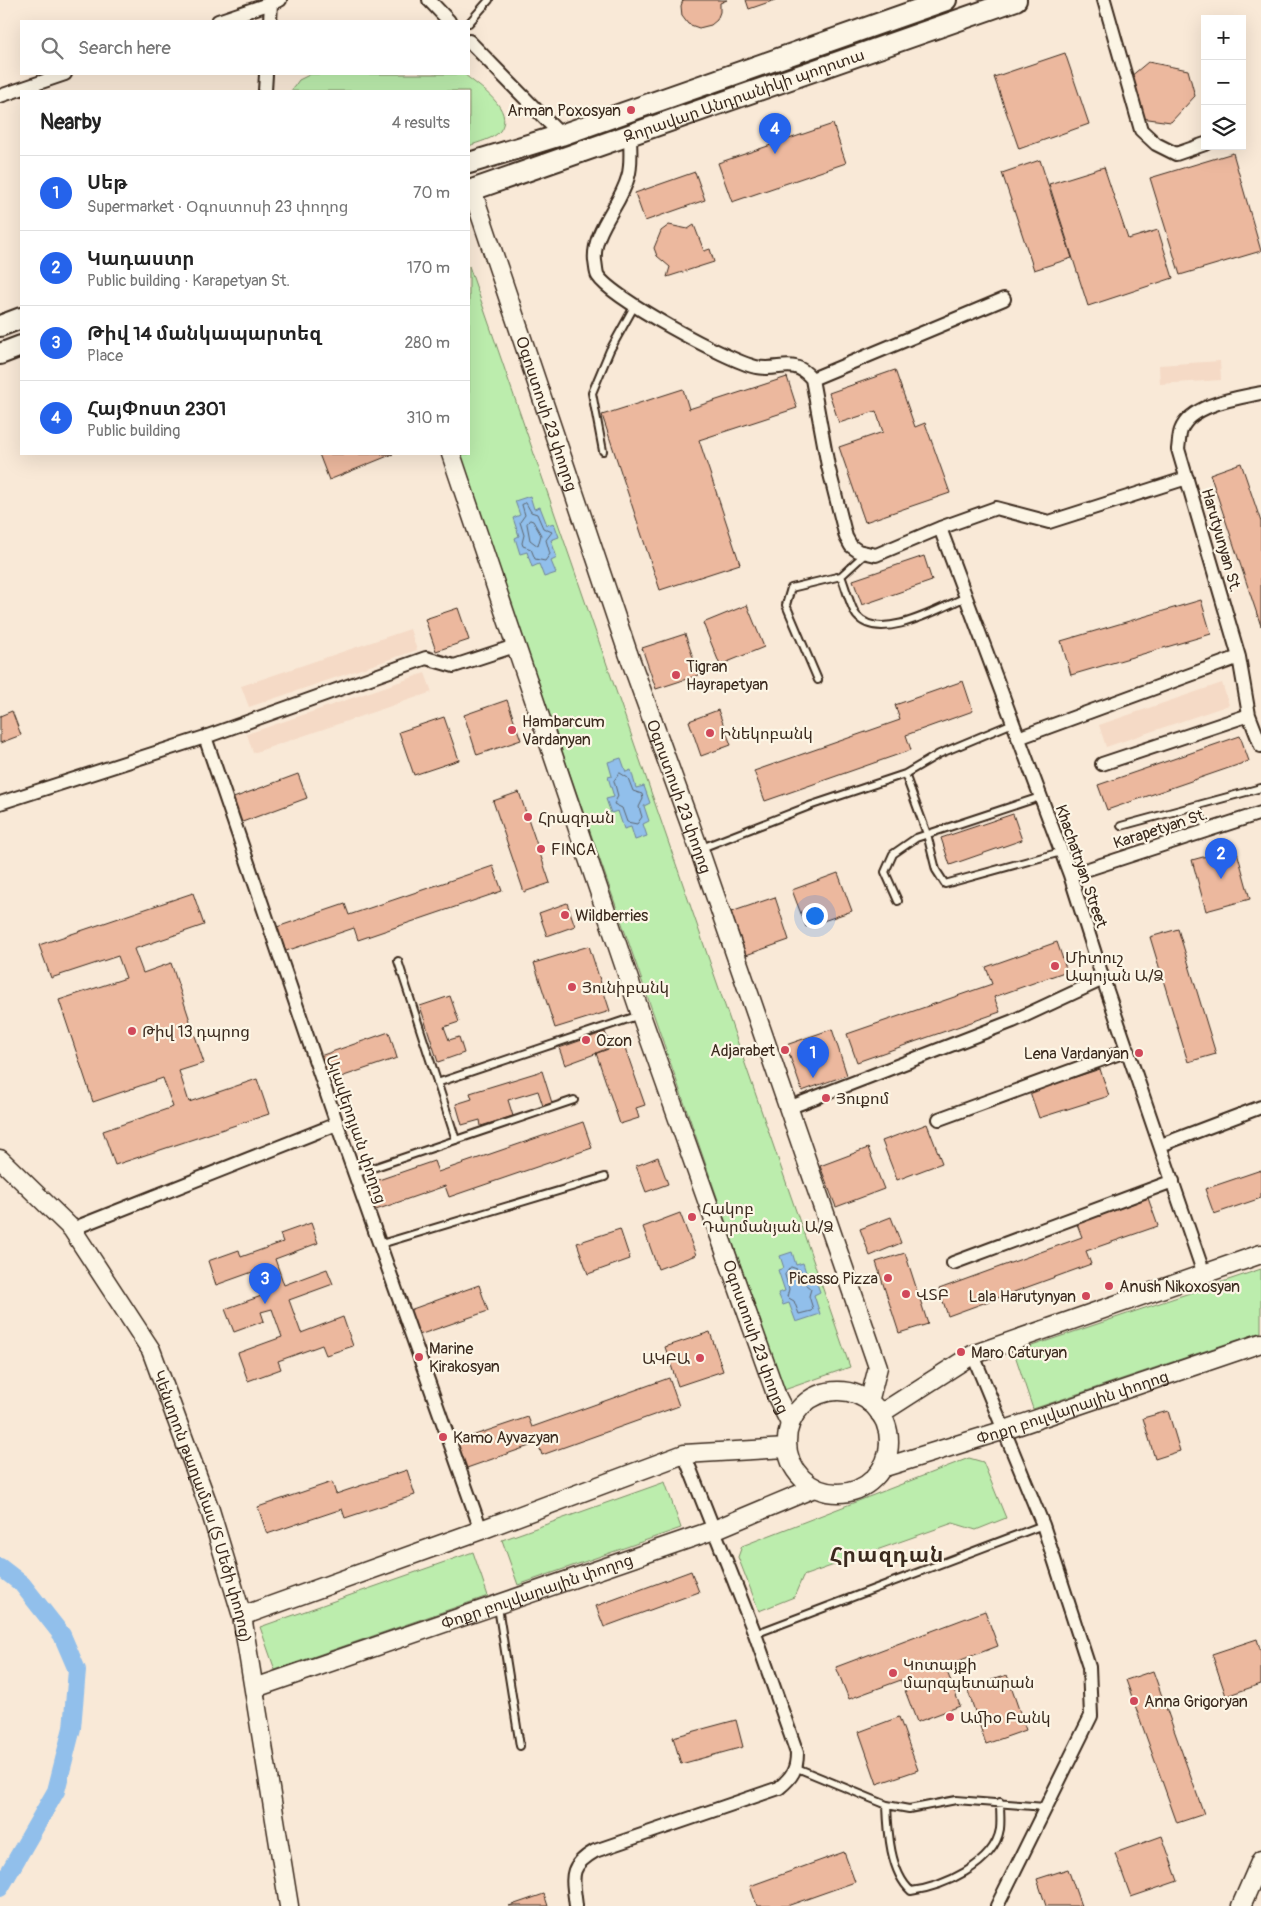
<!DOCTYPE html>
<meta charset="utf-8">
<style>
:root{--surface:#fff;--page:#f2f2f2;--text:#222;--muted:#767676;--line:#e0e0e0;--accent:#2563eb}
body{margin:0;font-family:Pangolin,"Noto Sans Armenian",sans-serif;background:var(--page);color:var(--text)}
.controls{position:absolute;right:15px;top:15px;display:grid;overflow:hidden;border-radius:0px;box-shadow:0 5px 20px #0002}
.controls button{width:45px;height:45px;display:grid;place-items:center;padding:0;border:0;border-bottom:1px solid var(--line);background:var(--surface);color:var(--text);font:25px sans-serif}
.you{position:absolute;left:814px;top:915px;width:18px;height:18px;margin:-12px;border:4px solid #fff;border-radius:50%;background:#1a73e8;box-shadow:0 0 0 8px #1a73e833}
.badge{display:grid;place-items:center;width:32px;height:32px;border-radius:50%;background:var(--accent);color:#fff;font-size:16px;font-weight:700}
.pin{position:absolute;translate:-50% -41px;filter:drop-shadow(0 1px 2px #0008)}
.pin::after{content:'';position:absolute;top:26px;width:18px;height:15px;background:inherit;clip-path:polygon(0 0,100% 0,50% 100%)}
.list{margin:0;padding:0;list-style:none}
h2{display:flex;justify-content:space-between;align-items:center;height:65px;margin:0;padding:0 20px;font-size:21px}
h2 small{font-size:16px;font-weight:400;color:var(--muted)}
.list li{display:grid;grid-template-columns:32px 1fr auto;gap:15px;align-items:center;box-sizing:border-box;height:75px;padding:0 20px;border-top:1px solid var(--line)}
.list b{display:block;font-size:19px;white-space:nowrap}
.list p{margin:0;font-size:16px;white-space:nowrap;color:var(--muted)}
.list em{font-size:16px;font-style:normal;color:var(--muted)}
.icon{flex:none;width:28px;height:28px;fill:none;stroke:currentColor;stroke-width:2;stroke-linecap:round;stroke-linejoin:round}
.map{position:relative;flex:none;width:1261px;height:1906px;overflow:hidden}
.search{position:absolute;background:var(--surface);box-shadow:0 5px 20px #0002;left:20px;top:20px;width:450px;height:55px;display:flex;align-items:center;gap:12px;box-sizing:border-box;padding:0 18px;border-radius:0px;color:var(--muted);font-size:19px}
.panel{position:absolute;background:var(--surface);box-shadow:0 5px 20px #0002;left:20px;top:90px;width:450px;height:365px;border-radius:0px}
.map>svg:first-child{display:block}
.built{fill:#f5dac6}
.green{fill:#bcedad;stroke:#7c8c66}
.water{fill:#91bfeb;stroke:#6f8399}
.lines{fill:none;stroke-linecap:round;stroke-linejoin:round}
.shore{stroke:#5d6670;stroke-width:1}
.canal{stroke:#91bfeb;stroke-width:18}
.building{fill:#ecb89e;stroke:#3b2a1e}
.lane-casing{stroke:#3b2a1e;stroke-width:10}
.street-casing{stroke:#3b2a1e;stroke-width:16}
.secondary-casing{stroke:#3b2a1e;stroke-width:21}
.primary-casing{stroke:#3b2a1e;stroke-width:24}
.lane{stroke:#fcf5e5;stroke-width:6}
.street{stroke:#fcf5e5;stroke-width:12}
.secondary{stroke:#fcf5e5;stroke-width:18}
.primary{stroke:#fcf5e5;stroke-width:20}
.poi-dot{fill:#d1495b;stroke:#fcf5e5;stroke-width:2}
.labels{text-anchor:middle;stroke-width:4.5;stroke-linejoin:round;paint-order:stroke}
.street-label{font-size:16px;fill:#3b2a1e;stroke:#fcf5e5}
.poi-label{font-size:16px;fill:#3b2a1e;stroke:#fcf5e5;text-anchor:start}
.district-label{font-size:21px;font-weight:bold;letter-spacing:1px;fill:#3b2a1e;stroke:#fcf5e5}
</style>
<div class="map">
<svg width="1261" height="1906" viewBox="0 0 1261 1906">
<rect width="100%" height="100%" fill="#f9e9d7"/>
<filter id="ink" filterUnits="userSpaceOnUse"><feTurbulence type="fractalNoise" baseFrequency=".02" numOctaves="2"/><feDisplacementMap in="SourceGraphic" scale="10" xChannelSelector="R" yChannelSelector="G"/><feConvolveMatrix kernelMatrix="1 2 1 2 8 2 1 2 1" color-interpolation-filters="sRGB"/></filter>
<g filter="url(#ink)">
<path class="built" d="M1220,361L1221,380L1160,384L1159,365Z
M410,629L417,650L249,707L241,686Z
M425,673L432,692L253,753L247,734Z
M1222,683L1229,705L1106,747L1099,725Z"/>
<path class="green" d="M311,74H464C478,86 516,109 500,131C494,139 478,142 469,146V91H291L299,80Z
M469,266L850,1367L784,1390L459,454H469Z
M1261,1269V1332L1033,1409L1014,1352Z
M969,1458L983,1462L1006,1518L976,1530L953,1523L803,1576L794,1597L759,1611L738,1557L742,1546Z
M665,1482L681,1528L518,1585L502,1540Z
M473,1552L488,1596L275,1670L260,1627Z"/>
<path class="water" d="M530,496L534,509L540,507L547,525L554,523L559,537L551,540L557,558L551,561L556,573L544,577L539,564L532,567L527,552L520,554L515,538L519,536L513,518L520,515L515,501Z
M621,758L626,772L631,770L636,788L644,786L650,803L644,806L649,821L643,824L647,836L635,840L631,827L624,829L618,811L611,813L606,799L614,797L608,777L612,776L608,762Z
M792,1252L796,1265L803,1263L809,1282L816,1281L820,1292L814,1295L820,1314L796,1322L789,1303L783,1305L778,1293L785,1291L778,1270L784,1268L780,1256Z"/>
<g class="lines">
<path class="shore" d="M526,503L531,512L537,514L543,528L552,532L546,540L550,554L545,561L535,559L531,549L523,546L522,543L524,535L520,522L525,515L522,505Z
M530,520L533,521L541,535L538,546L530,540L527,524Z
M620,773L628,778L633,791L642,794L643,799L639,807L642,817L637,824L627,822L622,808L614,804L618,796L614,781Z
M791,1267L800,1270L805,1284L811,1289L809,1296L813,1309L811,1311L799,1314L794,1301L787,1297L789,1289L785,1275Z"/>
<path class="canal" d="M0,1567L22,1584L62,1635L77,1670L72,1728L56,1791L0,1888"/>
</g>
<path class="building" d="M683,0H727L720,3V12L717,20L711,25L699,28L688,24L682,16L681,6Z
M746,0H775L749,9Z
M1065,53L1089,124L1019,149L994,77Z
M1148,62L1188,70L1195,96L1171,122L1141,118L1130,77Z
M833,124L846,163L732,202L718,163Z
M1233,153L1261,251L1180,275L1150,178Z
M1040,160L1072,258L1034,270L1002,173Z
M1104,167L1128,239L1158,230L1173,278L1088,306L1049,184Z
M695,172L705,200L645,221L635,193Z
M669,225L688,229L694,225L704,251L710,249L714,262L667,277L670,267L657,256L654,248L661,231Z
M895,370L915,427L925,423L950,493L865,522L839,447L883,432L876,411L839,423L829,393Z
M787,377L797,408L699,440L740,564L660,590L602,415L683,389L689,409Z
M319,454H393L329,480Z
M1241,463L1261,522V626L1210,474Z
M924,556L932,581L862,605L853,580Z
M1201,600L1211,634L1071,675L1061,641Z
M747,605L764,647L720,665L703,623Z
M458,608L469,640L436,651L425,619Z
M685,634L699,675L656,689L642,648Z
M963,681L973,711L906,735L911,750L765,801L754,771L900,720L895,705Z
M507,700L521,740L477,755L464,715Z
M718,710L731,745L701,756L689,721Z
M12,711L21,735L0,743V716Z
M444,717L459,760L414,775L399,732Z
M1240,736L1249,761L1107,810L1098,785Z
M298,774L307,798L237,824L228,800Z
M519,792L550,883L524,892L493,801Z
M1013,814L1022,840L950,865L941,838Z
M1236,848L1250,899L1206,911L1192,860Z
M493,866L502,891L358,940L354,928L283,952L274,928L345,904L349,915Z
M838,873L852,911L806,927L792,890Z
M193,893L204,925L134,949L143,973L171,963L204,1063L179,1071L189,1102L257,1079L269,1114L115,1165L103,1131L173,1107L163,1078L93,1102L59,1000L126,978L118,956L51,978L39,945Z
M775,897L789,940L746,955L731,912Z
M567,903L575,926L547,936L539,913Z
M1178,929L1216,1054L1188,1062L1150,937Z
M1057,942L1067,971L994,997L1000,1012L857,1062L847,1034L992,984L986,967Z
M589,946L610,1011L555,1028L534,963Z
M450,996L459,1022L444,1027L449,1040L459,1037L464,1053L438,1062L420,1006Z
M832,1029L847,1075L802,1091L786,1045Z
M389,1032L397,1058L329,1081L320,1056Z
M605,1032L611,1048L565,1065L559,1048Z
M623,1042L645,1105L636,1108L639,1118L620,1124L596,1053Z
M1100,1069L1109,1096L1039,1118L1030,1092Z
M542,1071L552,1103L543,1106L538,1091L508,1100L513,1116L481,1126L480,1120L462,1125L456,1104L472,1099L470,1093Z
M583,1122L592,1148L449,1197L445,1186L373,1211L364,1185L434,1161L438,1172Z
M927,1124L942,1163L897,1180L882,1141Z
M868,1148L884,1189L836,1207L820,1166Z
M658,1157L668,1184L646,1192L636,1166Z
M1261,1170V1198L1214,1214L1205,1189Z
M1148,1198L1158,1226L1086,1251L1091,1264L948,1316L939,1289L1082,1237L1077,1224Z
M680,1213L696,1255L658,1269L643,1227Z
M891,1217L901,1243L870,1256L860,1229Z
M311,1223L318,1243L275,1259L284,1285L327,1269L333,1284L289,1300L301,1333L343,1317L353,1346L326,1355L322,1345L278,1361L281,1369L248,1381L238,1353L282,1337L272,1309L261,1312L264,1321L234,1332L225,1309L267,1294L258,1270L216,1285L208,1261L239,1250L241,1257L283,1242L280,1234Z
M620,1229L630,1259L588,1274L577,1243Z
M905,1253L928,1324L899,1333L876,1262Z
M479,1285L488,1311L416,1336L407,1311Z
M710,1332L723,1371L678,1386L665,1347Z
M669,1378L679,1406L542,1455L538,1443L464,1469L454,1442L528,1417L532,1427Z
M1168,1411L1180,1451L1155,1459L1143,1418Z
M407,1470L415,1495L345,1518L342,1509L267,1534L258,1507L332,1482L336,1494Z
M691,1571L699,1592L604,1627L596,1606Z
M985,1611L998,1646L945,1666L960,1706L917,1722L901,1680L849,1699L836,1667Z
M1257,1639L1261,1652V1684L1226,1696L1212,1654Z
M1153,1671L1204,1814L1177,1823L1126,1680Z
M1007,1675L1026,1730L986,1744L967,1688Z
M899,1717L918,1770L877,1784L859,1732Z
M736,1720L743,1747L681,1764L673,1737Z
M1162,1836L1178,1881L1131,1897L1115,1853Z
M844,1852L855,1882L787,1906H757L750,1886Z
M1068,1869L1081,1906H1046L1037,1879Z
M544,1894L548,1906H509Z"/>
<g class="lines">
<defs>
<path id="lane" d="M469,23L489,0
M603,451L592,393L610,350L635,305
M841,576C845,585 851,609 857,616C880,643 940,608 966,597
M818,680L786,605L791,588L841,576L865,554
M905,774L927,834L936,870L945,884L1061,852
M1196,806L1207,830
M1121,826L1261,788
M699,849L812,805L905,774L939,754L1013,723
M898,901L885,872L893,854L916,838L1040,797
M398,961L456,1140
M437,1083L640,1015
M355,1174L574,1100
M381,1244L605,1177
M498,1607L520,1746
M755,1634L1043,1525
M797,1768L887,1805L909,1809L956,1800L1045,1807
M887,1805C888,1832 890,1872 911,1891C942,1887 994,1865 1000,1829C1001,1821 1000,1811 1000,1802"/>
<path id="street" d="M429,0L449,21
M1104,0L1141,130L1156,144L1176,154L1205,144
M218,21L280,0
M270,21L271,3
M469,41L561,135
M265,91L266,74
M0,96L65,74
M630,135C630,148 632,165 628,177C621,205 592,231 595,261C596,266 596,273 598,276C613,299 728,361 756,367C780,372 793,356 812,379L828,466L846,537L851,546L858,551L876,555L940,528L996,508L1049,522L1187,478
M812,379L1004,299
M1261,393C1238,398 1191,404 1181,430C1179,435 1179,443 1178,449L1239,657L1249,715L1261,746
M940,528L1070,875L1103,979L1204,1274
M205,737L337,1124L481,1530
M1018,738L1239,657
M1102,764L1249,715
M0,803L205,737L426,658L454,666L515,646
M1070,875L1261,813
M788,1108L1013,1021L1103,979
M939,1119L1128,1050
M1161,1145L1261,1107
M72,1229L337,1124
M953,1263L1173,1181
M973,1355L1043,1525L1089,1667L1091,1716L997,1906
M576,1906C573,1878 567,1867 595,1851L779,1788C792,1777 797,1770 797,1753L755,1634L684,1454"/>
<g id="secondary">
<path id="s1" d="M472,190L628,653L699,849L878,1367L869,1402"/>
<path id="s2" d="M451,454L641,1015L777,1397L790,1423"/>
<path id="s3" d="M0,1159L72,1229L151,1350L210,1510L242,1616L289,1906"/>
<circle cx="838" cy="1442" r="51"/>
<path d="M880,1414L972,1355L1261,1254"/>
<path id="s4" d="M882,1468L1005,1430L1261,1343"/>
<path d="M242,1616L481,1530L684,1454L787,1448"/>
<path id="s5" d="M255,1688L714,1530L814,1488"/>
<path d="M1241,1906L1261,1860"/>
</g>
<g id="primary">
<path d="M469,163L561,135L946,0"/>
<path id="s6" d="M469,191L1016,0"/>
<path d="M0,326L21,318"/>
<path d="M0,354L21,346"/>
</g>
</defs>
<use href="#lane" class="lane-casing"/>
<use href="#street" class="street-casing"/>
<use href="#secondary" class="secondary-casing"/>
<use href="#primary" class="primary-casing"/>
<use href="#lane" class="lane"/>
<use href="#street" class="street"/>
<use href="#secondary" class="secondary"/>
<use href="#primary" class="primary"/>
</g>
</g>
<g class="poi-dot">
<circle cx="631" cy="110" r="5"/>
<circle cx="676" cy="675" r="5"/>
<circle cx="512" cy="730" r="5"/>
<circle cx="710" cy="733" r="5"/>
<circle cx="528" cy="817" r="5"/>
<circle cx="541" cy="849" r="5"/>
<circle cx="565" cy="915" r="5"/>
<circle cx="1055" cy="966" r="5"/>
<circle cx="572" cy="987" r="5"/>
<circle cx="132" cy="1031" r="5"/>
<circle cx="586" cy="1040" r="5"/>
<circle cx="785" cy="1050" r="5"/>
<circle cx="1139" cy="1053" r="5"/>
<circle cx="826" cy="1098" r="5"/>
<circle cx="692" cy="1217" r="5"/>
<circle cx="888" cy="1278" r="5"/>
<circle cx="1109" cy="1286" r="5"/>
<circle cx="906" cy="1294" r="5"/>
<circle cx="1086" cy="1296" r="5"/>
<circle cx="961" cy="1352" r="5"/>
<circle cx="419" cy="1357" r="5"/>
<circle cx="700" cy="1358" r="5"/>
<circle cx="443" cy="1437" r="5"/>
<circle cx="893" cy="1673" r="5"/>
<circle cx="1134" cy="1701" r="5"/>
<circle cx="950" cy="1717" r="5"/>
</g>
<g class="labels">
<g class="street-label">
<text dy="6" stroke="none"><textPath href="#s6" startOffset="291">Զորավար Անդրանիկի պողոտա</textPath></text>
<text dy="6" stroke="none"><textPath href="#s1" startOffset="236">Օգոստոսի 23 փողոց</textPath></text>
<text transform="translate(1222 540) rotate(74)" y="6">Harutyunyan St.</text>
<text dy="6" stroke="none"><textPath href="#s1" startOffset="641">Օգոստոսի 23 փողոց</textPath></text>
<text transform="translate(1160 828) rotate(-18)" y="6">Karapetyan St.</text>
<text transform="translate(1082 866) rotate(71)" y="6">Khachatryan Street</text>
<text transform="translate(357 1129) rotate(71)" y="6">Ալավերդյան փողոց</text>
<text dy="6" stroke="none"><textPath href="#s2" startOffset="934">Օգոստոսի 23 փողոց</textPath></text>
<text dy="6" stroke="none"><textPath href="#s4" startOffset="200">Փոքր բուլվարային փողոց</textPath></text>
<text dy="6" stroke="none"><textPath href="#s3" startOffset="410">Կենտրոն թաղամաս (Տ Մեծի փողոց)</textPath></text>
<text dy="6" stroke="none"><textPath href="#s5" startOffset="298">Փոքր բուլվարային փողոց</textPath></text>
</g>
<g class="poi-label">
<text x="621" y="116" text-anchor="end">Arman Poxosyan</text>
<text x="686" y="672">Tigran<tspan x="686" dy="18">Hayrapetyan</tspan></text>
<text x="522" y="727">Hambarcum<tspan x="522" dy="18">Vardanyan</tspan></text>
<text x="720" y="739">Ինեկոբանկ</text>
<text x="538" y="823">Հրազդան</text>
<text x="551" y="855">FINCA</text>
<text x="575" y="921">Wildberries</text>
<text x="1065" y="963">Միտուշ<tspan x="1065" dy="18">Ապոյան Ա/Ձ</tspan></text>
<text x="582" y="993">Յունիբանկ</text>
<text x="142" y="1037">Թիվ 13 դպրոց</text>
<text x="596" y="1046">Ozon</text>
<text x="775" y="1056" text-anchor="end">Adjarabet</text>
<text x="1129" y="1059" text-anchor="end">Lena Vardanyan</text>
<text x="836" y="1104">Յուքոմ</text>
<text x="702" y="1214">Հակոբ<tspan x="702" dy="18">Դարմանյան Ա/Ձ</tspan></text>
<text x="878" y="1284" text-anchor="end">Picasso Pizza</text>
<text x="1119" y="1292">Anush Nikoxosyan</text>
<text x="916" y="1300">ՎՏԲ</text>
<text x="1076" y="1302" text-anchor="end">Lala Harutynyan</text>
<text x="429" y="1354">Marine<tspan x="429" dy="18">Kirakosyan</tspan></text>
<text x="971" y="1358">Maro Caturyan</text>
<text x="690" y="1364" text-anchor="end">ԱԿԲԱ</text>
<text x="453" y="1443">Kamo Ayvazyan</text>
<text x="903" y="1670">Կոտայքի<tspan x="903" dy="18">մարզպետարան</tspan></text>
<text x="1144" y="1707">Anna Grigoryan</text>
<text x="960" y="1723">Ամիօ Բանկ</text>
</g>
<g class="district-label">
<text x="887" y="1562">Հրազդան</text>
</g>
</g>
</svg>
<div class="controls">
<button>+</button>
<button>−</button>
<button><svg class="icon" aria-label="layers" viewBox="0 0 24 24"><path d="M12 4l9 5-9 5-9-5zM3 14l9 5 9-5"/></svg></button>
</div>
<div class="you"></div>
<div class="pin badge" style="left:813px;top:1078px">1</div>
<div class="pin badge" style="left:1221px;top:879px">2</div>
<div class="pin badge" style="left:265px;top:1304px">3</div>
<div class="pin badge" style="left:775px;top:154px">4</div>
<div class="search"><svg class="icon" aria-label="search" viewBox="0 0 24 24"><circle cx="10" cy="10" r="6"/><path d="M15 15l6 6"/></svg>Search here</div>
<section class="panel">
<h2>Nearby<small>4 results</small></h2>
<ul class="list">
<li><span class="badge">1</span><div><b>Սեթ</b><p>Supermarket · Օգոստոսի 23 փողոց</p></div><em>70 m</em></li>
<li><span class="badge">2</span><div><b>Կադաստր</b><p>Public building · Karapetyan St.</p></div><em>170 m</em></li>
<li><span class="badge">3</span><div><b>Թիվ 14 մանկապարտեզ</b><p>Place</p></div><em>280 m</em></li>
<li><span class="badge">4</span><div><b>ՀայՓոստ 2301</b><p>Public building</p></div><em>310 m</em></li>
</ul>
</section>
</div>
